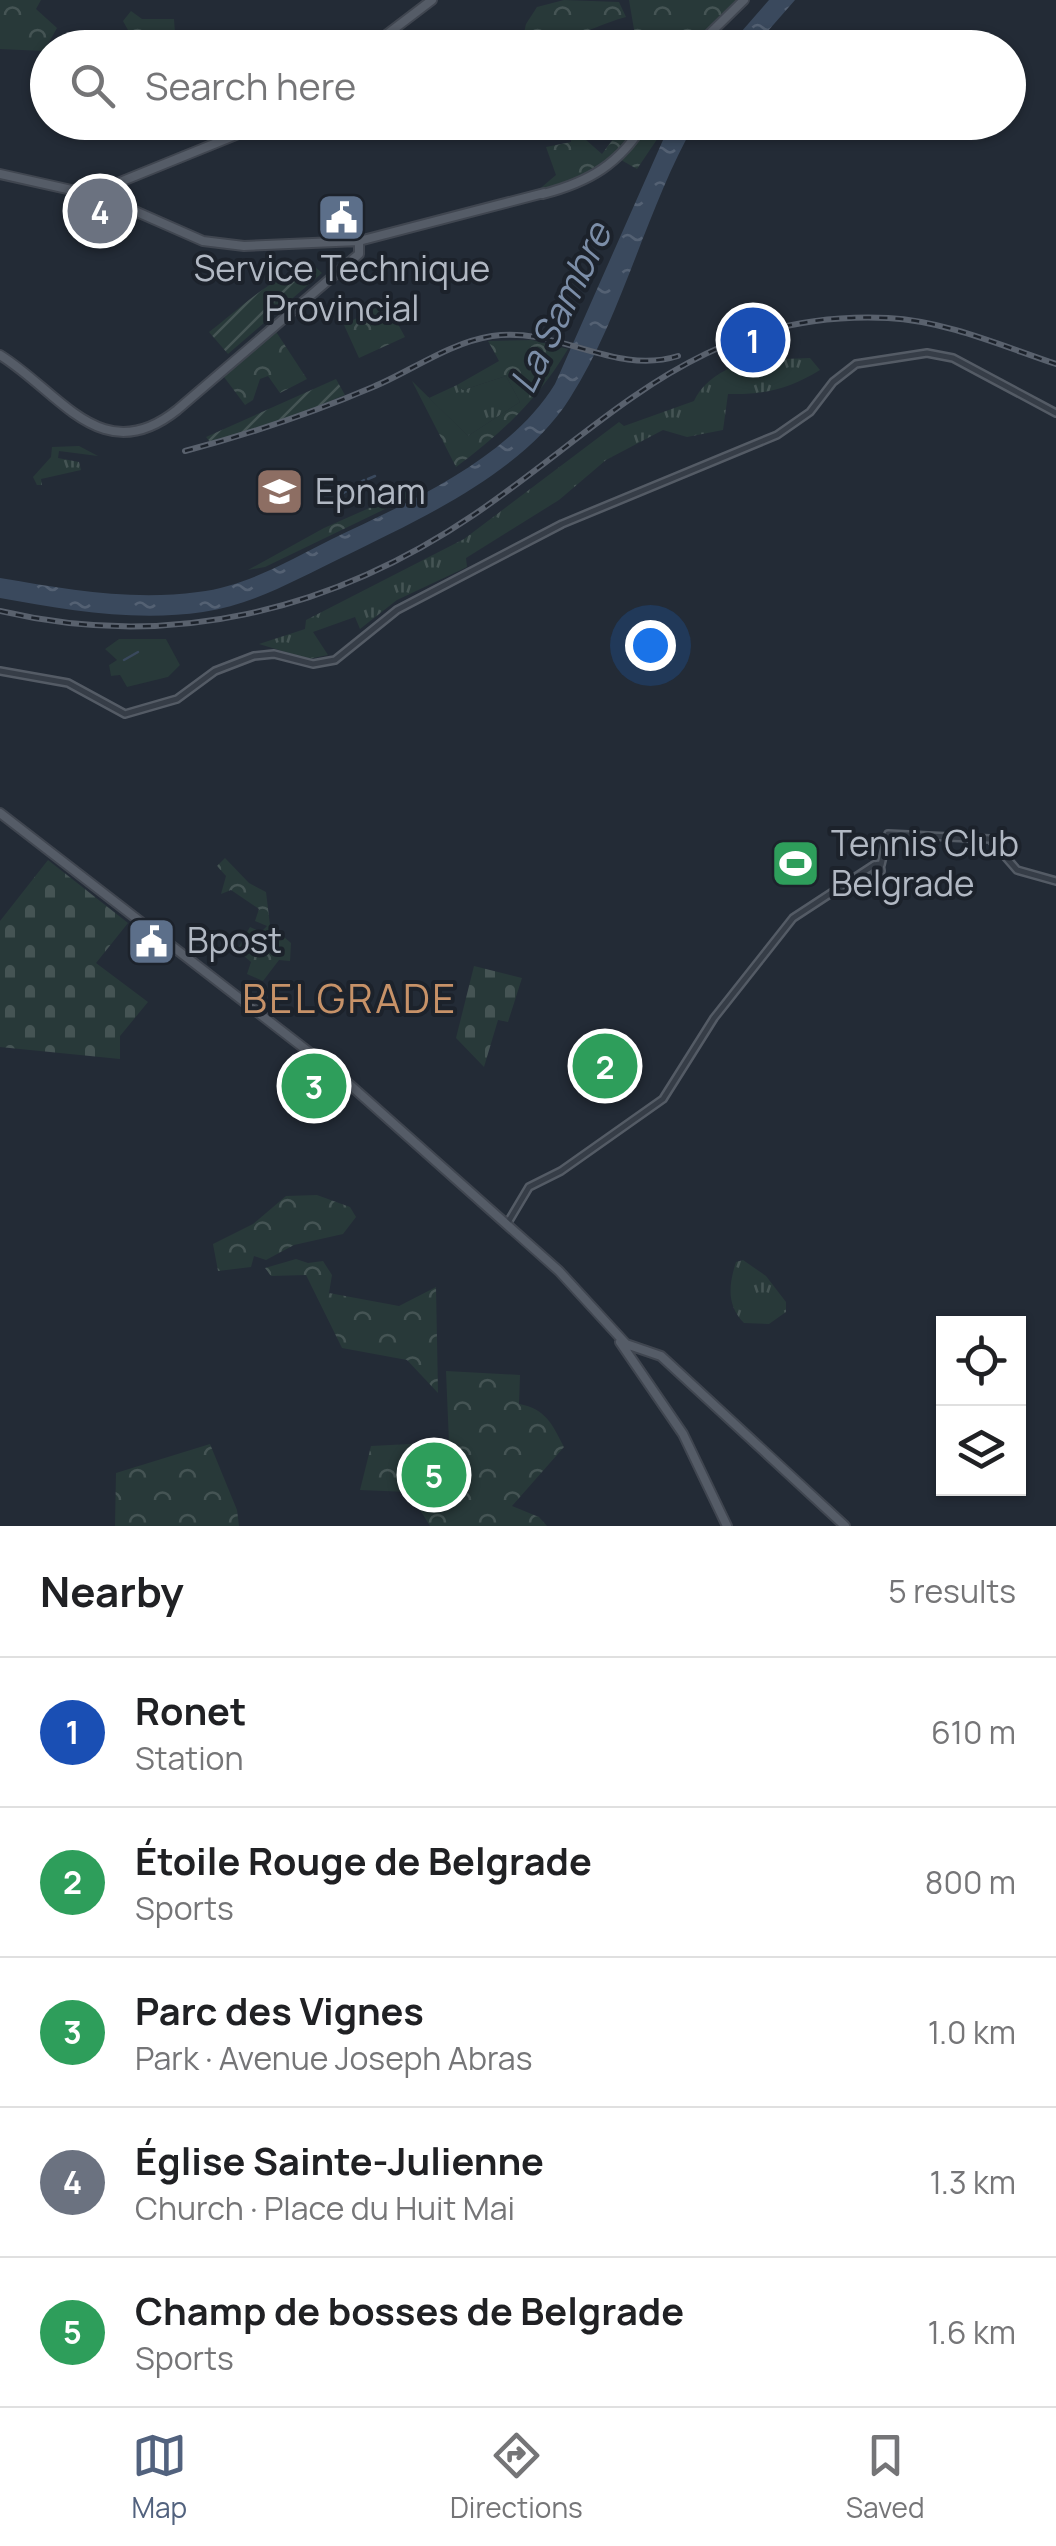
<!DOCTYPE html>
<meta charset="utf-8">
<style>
:root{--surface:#fff;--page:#f2f2f2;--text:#202124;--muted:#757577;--line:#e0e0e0;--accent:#52627e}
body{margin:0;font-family:Manrope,sans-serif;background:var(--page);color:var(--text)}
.controls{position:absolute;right:30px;bottom:30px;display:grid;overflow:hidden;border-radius:0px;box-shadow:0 2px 8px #0004}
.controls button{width:90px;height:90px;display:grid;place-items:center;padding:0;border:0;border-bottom:2px solid var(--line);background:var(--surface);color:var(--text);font:50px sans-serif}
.you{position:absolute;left:650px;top:645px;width:35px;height:35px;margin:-25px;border:8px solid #fff;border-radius:50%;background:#1a73e8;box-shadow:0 0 0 15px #1a73e833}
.badge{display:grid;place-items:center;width:65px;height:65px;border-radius:50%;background:var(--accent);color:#fff;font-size:32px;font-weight:700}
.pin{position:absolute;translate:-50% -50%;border:5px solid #fff;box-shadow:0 2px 10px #0006}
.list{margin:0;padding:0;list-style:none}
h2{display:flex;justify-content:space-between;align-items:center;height:130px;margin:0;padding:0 40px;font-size:42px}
h2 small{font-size:32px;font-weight:400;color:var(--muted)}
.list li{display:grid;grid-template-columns:65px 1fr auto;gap:30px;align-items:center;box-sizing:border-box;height:150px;padding:0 40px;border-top:2px solid var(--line)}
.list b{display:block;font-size:38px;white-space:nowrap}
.list p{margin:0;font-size:32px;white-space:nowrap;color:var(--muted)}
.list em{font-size:32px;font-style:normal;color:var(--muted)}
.icon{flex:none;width:55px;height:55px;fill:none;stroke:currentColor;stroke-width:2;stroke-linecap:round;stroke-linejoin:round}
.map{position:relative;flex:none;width:1056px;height:1526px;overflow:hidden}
.search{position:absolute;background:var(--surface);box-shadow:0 2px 8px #0004;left:30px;right:30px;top:30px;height:110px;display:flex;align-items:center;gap:25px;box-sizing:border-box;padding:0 35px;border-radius:55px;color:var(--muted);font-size:38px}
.sheet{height:880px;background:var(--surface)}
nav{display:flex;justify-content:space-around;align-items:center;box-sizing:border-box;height:140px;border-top:2px solid var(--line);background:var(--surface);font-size:28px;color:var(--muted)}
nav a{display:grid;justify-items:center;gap:5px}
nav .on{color:var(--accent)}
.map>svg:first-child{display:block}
.grass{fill:url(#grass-tufts)}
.forest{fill:url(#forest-crowns)}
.cemetery{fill:url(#cemetery-stones)}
.park{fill:#283939}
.garden{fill:url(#garden-furrows)}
.water{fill:url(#water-ripples)}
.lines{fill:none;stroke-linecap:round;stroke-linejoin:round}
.stream{stroke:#3a495d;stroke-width:2.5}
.minor-casing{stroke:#545b65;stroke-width:10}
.major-casing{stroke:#404650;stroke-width:12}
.minor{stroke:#363d47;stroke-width:5}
.major{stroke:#555c67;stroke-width:8}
.rail-casing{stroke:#59616d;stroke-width:6}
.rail{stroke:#1c222b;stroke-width:2.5;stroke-dasharray:8;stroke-linecap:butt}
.labels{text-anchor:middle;stroke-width:8;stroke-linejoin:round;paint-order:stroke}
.poi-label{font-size:35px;fill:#b1b8c3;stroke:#1c222b;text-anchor:start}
.water-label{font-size:38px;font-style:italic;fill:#7c8ea8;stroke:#1c222b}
.quarter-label{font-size:40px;letter-spacing:2.5px;fill:#c79268;stroke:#1c222b}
</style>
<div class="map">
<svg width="1056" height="1526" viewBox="0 0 1056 1526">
<defs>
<pattern id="grass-tufts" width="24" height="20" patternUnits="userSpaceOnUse" patternTransform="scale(2.5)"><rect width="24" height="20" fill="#283939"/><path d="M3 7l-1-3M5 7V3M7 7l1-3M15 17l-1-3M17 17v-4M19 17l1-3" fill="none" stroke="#455454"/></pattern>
<pattern id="forest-crowns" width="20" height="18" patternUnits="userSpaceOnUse" patternTransform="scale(2.5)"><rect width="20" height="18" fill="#283939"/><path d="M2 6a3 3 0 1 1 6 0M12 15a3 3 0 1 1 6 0" fill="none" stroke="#455454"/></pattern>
<pattern id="cemetery-stones" width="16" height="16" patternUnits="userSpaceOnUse" patternTransform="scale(2.5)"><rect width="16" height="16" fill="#283939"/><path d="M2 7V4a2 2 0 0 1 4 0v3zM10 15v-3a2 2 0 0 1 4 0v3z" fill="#455454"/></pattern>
<pattern id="garden-furrows" width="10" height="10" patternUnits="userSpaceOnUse" patternTransform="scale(2.5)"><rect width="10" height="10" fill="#283939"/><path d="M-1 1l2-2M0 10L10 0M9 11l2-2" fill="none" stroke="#455454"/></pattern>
<pattern id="water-ripples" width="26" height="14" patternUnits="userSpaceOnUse" patternTransform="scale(2.5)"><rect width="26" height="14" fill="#3a495d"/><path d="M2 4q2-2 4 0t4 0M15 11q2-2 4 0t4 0" fill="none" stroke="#546173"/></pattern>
</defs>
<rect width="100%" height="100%" fill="#232b36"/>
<path class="grass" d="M781,350L784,359L810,358L820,370C789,389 764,395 728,394L723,430L687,437L663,430L606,460L559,500L466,558L467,567L397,600L360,629L355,617L313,632L328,655L309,659L259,644L305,629L306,620L464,539L619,422L624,426L694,401C709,369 749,360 781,350Z
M506,376L520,402L468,436L429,398L457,385L463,390Z
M79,446L98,456L59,451L58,458L79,462L81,470L41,479L42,485H37L33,477L51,457L52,447Z
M743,1260L766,1276L786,1302V1312L769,1324L744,1323C726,1305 729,1284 736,1262Z"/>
<path class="forest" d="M0,0H41L36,9L57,28L44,51L0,49Z
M564,0L619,2L626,17C595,25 569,45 537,31L528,37L526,47H521L526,24L537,7Z
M629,0H736L698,39L709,48L637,47Z
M131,11L142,19H174L175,34L152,47H125L128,30L123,21Z
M625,123H668L637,169L614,156L588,175L536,192L556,175L546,147L571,142L570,126L602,154Z
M386,302L405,337L359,358L344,325Z
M273,327L307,379L280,393L268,376L260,379L253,400L245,405L221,373Z
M532,340L568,349C538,399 503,432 456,467L412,381L468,436L520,402L506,376L463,390L457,385L499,361L488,341Z
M410,490L412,496L265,567L248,570L324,528Z
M225,858L249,883L266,892L270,925L291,943L290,961L279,960L263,981L247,974L251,962L237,950L250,927L261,932L267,926L255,921L259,909L231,890L221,894L226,876L217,866Z
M317,1195L350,1207L356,1217L343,1234L294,1245L266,1260L254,1256L251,1267L218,1271L213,1244L253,1224L286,1196Z
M296,1259L308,1263L323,1261L332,1275L329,1293L399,1306L436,1287L438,1393L407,1360L342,1348L306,1275L271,1276L265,1268Z
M446,1371L520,1375L519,1404C546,1409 552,1424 564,1447L512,1506L539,1517L547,1526H430L409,1492L360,1490L371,1446L449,1442Z
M210,1444L237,1510L239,1526H115L116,1473Z"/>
<path class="cemetery" d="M48,860L128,923L96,963L148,1002L120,1036V1059L0,1047V921Z
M474,966L522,978L508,1022L498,1020L484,1067L456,1038Z"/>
<path class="park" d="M119,639H166L180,665L168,677L127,687L120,675L111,676L109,665L117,660L105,649Z
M589,1039L636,1064L621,1093L573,1068Z"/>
<path class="garden" d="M314,266L322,273L228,354L209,332C240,309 275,272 314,266Z
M336,379L345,395L272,425L210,442L206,437Z"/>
<path class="water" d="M769,0H795L754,47H728Z
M671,122L695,123C646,209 622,317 570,398C523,473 420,519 343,557C297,579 255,604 203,612C135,622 67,610 0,598V578C65,589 131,601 198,592C247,586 288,561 332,539C409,502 508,460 555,384Z"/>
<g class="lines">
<path class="stream" d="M368,479L375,476
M331,489L342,494L364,480
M124,660L138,652"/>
<defs>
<path id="minor" d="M0,671L68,683L125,714L177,699L215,671L254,656L274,654L313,664L335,660L397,610L562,524L777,435L810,412L833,382L856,364L927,353L953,358L1056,413
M880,864L881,871L875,872L874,865Z
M881,865L888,834L990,839L1017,870L1056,881
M507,1224L529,1187L561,1171L663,1099L714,1018L793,918L874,865"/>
<path id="major" d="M369,48L432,0
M695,48L744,0
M0,174L103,197L203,241L244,246L359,241L544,193
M93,193L268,122
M543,194C589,182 620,164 645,122
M0,355C61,393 102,470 177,410L359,254V241
M0,813L340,1076L559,1271L626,1344L661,1356L845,1526
M620,1342L683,1434L727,1526"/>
</defs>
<use href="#minor" class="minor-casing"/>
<use href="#major" class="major-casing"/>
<use href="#minor" class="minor"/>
<use href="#major" class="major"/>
<defs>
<path id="rail" d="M185,451C250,434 312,413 373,387C413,370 449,343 492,336C558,326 614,376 678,356
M0,611C170,651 332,611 475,514C614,419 701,309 888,318C946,321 1002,346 1056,364"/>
</defs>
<use href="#rail" class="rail-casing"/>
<use href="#rail" class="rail"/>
</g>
<defs>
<symbol id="civic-square" viewBox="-11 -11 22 22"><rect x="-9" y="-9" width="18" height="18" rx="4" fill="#5c6f8a" stroke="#1c222b"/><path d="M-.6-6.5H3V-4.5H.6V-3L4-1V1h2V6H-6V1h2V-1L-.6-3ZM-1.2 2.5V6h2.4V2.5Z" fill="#fff"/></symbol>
<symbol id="university-square" viewBox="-11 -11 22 22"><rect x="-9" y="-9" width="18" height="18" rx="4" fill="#8d6e63" stroke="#1c222b"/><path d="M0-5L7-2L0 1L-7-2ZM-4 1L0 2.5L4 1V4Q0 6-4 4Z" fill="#fff"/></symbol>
<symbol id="stadium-square" viewBox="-11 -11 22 22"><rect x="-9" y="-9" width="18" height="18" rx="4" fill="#2e9e5b" stroke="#1c222b"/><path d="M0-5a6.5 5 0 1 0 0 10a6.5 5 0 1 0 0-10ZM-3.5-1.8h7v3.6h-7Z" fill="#fff"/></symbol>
</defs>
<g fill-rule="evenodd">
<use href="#civic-square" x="314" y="190" width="55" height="55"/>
<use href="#university-square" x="252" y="464" width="55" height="55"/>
<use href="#stadium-square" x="768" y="836" width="55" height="55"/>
<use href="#civic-square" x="124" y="914" width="55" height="55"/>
</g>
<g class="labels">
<g class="poi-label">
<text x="342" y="281" text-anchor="middle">Service Technique<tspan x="342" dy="40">Provincial</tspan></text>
<text x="315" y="504">Epnam</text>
<text x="831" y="856">Tennis Club<tspan x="831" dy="40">Belgrade</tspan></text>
<text x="187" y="953">Bpost</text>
</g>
<g class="water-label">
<text transform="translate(561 308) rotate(-64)" y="13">La Sambre</text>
</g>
<g class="quarter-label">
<text x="350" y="1013">BELGRADE</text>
</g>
</g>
</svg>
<div class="controls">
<button><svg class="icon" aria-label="locate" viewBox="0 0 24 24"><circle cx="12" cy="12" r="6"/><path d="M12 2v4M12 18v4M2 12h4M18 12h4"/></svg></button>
<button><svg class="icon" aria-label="layers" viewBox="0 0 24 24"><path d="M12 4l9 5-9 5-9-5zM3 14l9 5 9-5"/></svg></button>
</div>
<div class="you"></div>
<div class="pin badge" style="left:753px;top:340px;background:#1a4fb4">1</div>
<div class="pin badge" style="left:605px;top:1066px;background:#2e9e5b">2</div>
<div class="pin badge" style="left:314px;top:1086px;background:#2e9e5b">3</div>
<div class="pin badge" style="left:100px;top:211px;background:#6b7280">4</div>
<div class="pin badge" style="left:434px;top:1475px;background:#2e9e5b">5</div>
<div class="search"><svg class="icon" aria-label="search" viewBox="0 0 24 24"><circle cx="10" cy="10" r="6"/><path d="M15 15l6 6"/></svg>Search here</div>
</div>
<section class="sheet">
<h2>Nearby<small>5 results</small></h2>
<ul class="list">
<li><span class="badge" style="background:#1a4fb4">1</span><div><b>Ronet</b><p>Station</p></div><em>610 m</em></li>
<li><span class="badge" style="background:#2e9e5b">2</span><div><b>Étoile Rouge de Belgrade</b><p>Sports</p></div><em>800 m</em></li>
<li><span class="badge" style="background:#2e9e5b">3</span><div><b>Parc des Vignes</b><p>Park · Avenue Joseph Abras</p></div><em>1.0 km</em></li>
<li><span class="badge" style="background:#6b7280">4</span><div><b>Église Sainte-Julienne</b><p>Church · Place du Huit Mai</p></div><em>1.3 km</em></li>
<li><span class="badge" style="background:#2e9e5b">5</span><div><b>Champ de bosses de Belgrade</b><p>Sports</p></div><em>1.6 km</em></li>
</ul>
</section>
<nav>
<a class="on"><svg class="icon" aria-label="map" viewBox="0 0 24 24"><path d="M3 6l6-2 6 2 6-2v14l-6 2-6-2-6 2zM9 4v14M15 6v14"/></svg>Map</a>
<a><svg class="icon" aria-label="directions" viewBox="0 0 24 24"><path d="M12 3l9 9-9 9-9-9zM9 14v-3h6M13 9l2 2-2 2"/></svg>Directions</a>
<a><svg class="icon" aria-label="saved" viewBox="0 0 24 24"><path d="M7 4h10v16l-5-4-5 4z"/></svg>Saved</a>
</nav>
